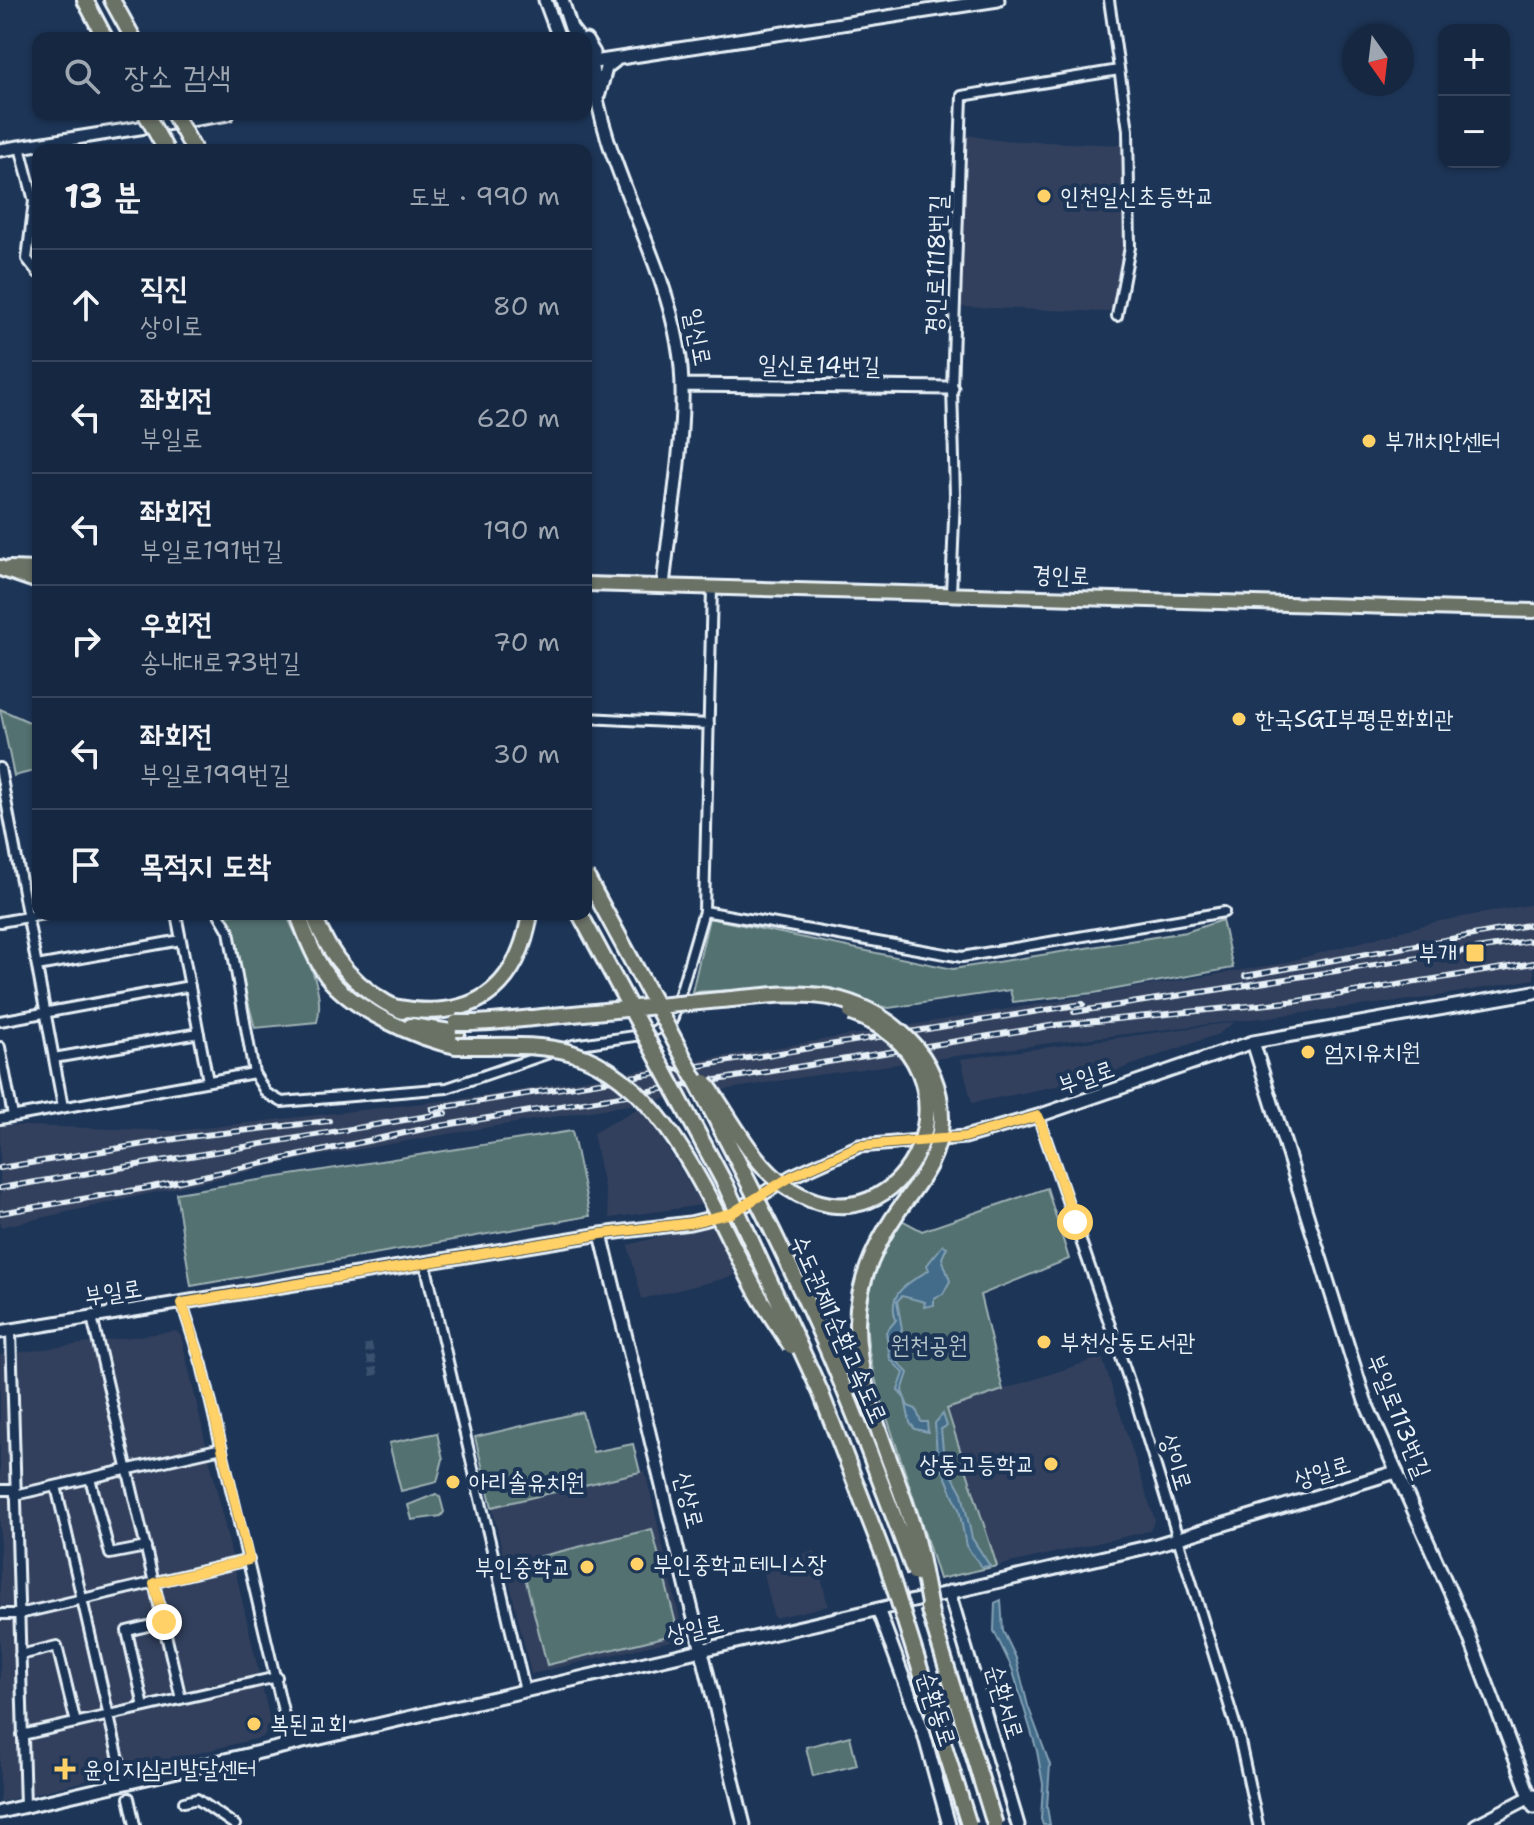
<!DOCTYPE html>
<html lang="ko">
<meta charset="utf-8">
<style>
:root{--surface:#162841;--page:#23344c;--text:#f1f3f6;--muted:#9ea6b1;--line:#35445a}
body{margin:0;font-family:"Shantell Sans","Poor Story",sans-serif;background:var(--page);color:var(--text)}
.controls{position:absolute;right:24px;top:24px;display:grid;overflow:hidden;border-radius:16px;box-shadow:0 2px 6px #0004}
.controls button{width:72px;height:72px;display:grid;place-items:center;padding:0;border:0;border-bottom:2px solid var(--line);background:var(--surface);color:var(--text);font:40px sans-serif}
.compass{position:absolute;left:1342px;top:24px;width:72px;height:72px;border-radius:50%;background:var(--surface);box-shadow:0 2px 6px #0004;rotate:166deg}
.stop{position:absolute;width:24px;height:24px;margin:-18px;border:6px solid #ffd166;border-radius:50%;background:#fff}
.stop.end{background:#ffd166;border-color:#fff;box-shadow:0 2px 8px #0008}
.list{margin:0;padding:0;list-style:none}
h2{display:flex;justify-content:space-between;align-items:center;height:104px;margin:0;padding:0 32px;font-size:34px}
h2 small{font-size:26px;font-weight:400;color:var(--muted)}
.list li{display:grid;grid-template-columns:52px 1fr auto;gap:24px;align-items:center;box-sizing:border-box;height:112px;padding:0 32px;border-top:2px solid var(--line)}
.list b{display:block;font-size:30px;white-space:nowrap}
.list p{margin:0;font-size:26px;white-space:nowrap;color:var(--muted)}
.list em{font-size:26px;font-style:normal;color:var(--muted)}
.icon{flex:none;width:44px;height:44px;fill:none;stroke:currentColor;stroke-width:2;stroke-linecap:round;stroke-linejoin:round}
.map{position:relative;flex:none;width:1534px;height:1825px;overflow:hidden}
.search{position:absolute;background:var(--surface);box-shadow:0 2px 6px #0004;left:32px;top:32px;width:560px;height:88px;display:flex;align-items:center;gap:20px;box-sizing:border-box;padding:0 28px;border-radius:16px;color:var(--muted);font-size:30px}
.panel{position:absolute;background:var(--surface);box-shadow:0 2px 6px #0004;left:32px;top:144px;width:560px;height:776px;border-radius:16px}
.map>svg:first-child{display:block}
.built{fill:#31415d}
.green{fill:#537170;stroke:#9eb1b4;stroke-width:2}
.water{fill:#426c89;stroke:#84a1b5;stroke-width:2}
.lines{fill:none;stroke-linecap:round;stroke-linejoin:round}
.street-tunnel{stroke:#3b516f;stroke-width:8;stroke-dasharray:8 4;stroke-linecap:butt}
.street-casing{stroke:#e8f1f8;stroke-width:14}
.secondary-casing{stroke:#e8f1f8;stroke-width:17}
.primary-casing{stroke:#e8f1f8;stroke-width:18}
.highway-casing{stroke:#e8f1f8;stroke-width:20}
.street{stroke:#1d3557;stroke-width:8}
.secondary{stroke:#1d3557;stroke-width:11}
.primary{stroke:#6b7165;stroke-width:12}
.highway{stroke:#6b7165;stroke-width:14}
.rail-casing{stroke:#e8f1f8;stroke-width:6}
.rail{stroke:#1d3557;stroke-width:3;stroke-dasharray:9;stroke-linecap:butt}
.highway-bridge-casing{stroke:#e8f1f8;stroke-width:20;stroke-linecap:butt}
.highway-bridge{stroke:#6b7165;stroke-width:14}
.route{stroke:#ffd166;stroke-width:10}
.poi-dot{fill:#ffd166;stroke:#1d3557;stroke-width:3}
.labels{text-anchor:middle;stroke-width:8;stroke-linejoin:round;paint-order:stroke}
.poi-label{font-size:24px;fill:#e8f1f8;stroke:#1d3557;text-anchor:start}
.street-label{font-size:24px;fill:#e8f1f8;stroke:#1d3557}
.park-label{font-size:24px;fill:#b4c4c8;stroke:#1d3557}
</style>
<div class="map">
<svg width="1534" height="1825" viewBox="0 0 1534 1825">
<rect width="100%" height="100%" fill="#1d3557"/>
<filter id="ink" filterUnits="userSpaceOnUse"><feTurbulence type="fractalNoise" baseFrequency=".0125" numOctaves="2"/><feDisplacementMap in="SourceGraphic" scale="16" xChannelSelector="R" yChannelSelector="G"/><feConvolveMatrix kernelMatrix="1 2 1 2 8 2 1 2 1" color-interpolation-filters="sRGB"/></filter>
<g filter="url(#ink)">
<path class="built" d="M966,135L996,140L1124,145L1125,246L1115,305L1108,312L959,307Z
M1534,904V979L1427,998L1050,1043L810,1076L489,1127L308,1158L0,1227V1125L177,1131L484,1096L1279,964L1435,922Z
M1235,1022L1218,1034L1096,1078L972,1103L961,1059Z
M642,1106L702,1205L610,1218L593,1133Z
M720,1221L734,1276L642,1299L628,1245Z
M176,1331L181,1336L271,1725L263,1737L0,1802V1355Z
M1102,1357L1155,1521L1149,1531L997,1566L947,1408Z
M645,1471L682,1627L674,1640L531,1674L492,1507Z
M815,1551L828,1606L774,1618L762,1564Z"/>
<path class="green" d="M0,709L38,726V770L14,776Z
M225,914H286C300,945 327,986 317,1022L255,1028Z
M709,918L953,969L1186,932L1222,920L1233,968L1094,993L1013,1002L1010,990L889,1008L794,987L692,992Z
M572,1131L590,1216L191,1286L176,1193Z
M1047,1188L1069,1259L980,1295L1003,1390L947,1409L997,1566L939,1579C926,1538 914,1497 900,1457C870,1365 843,1309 900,1219L922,1231Z
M582,1412L593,1452L633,1444L640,1472L492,1507L475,1437Z
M437,1433L443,1459L437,1482L401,1491L389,1443Z
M436,1494L440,1497L444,1512L441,1516L412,1520L408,1505Z
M652,1529L676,1624L668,1636L547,1665L521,1561Z
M850,1736L857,1765L813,1776L806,1747Z"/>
<path class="water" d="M943,1245L947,1247L942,1258L950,1281L943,1294L934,1298V1305L924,1307L925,1302L902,1296L897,1301L902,1329L897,1340L902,1343L893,1357L908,1373L902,1391L908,1406L916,1409L921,1422H927L928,1432L915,1429L910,1423L905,1399L898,1390L904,1373L890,1359L886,1332L896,1320C886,1292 910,1282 929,1270L927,1265Z
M943,1414L947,1426L941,1429L944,1460L962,1493L972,1538L990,1566L982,1567L966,1546L959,1509L937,1456L935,1423Z
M1001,1600L1003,1631L1016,1658L1028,1706L1050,1765L1047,1807L1050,1825H1043L1041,1819L1043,1784L1037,1751L1012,1668L994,1631L995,1603Z"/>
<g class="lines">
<path class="street-tunnel" d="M368,1344L375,1377"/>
<defs>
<path id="street" d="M1109,0L1128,130L1130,247L1117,316
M20,147L34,201L27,259L38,273
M951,594L955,495L952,388L962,96L1119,70
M586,718L709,724
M0,768L63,1107
M704,911L962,957L1224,912
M176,914L208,1081
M219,914L229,931L254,1073L266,1093L282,1102L447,1088L573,1045L648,1034L672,1021L704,911L712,588
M0,922L44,914
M37,966L181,940
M0,1021L190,986
M0,1047L13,1116
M54,1058L199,1033
M1038,1116L1134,1395L1239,1737L1258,1825
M0,1119L254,1073
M425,1263L525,1691
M182,1303L202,1365L291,1745
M92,1317L181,1699
M11,1331L25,1806
M90,1478L110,1554L146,1547
M56,1486L123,1777
M0,1490H15
M15,1495L222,1448
M0,1614H19L249,1560
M20,1655L57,1646L76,1723
M144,1707L127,1631L164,1622
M22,1735L277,1677
M129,1798L135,1825
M184,1802L197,1799L235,1825"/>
<path id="secondary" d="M545,0L559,38
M562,0L571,28L578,37
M586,40L594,53L592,67
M594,62L998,0
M592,67C602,164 661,249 678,345C691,413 670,515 663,586
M599,94L606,68L615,61
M0,150L228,114
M685,385L952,388
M1253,1042L1365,1401L1464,1623L1534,1807
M601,1234L744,1825
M0,1332L601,1234L690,1223L732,1213L792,1176L859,1146L965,1137L1038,1116L1253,1042L1534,992
M949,1592L1018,1825
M878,1609L924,1734L949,1825
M0,1812L1156,1545L1396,1472
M1476,1825L1534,1795"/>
<path id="primary" d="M9,568L38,569
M586,584L1534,611"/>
<path id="highway" d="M85,0L105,38
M112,0L133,38
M0,568L38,581
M298,914C305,934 314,958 327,976C352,1009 416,1038 456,1046
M313,914C330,959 358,991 402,1011
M394,1007C471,1022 517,992 530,914
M411,1026L457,1033"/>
</defs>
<use href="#street" class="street-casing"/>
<use href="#secondary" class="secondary-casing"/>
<use href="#primary" class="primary-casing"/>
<use href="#highway" class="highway-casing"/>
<use href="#street" class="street"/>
<use href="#secondary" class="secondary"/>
<use href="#primary" class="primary"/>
<use href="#highway" class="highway"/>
<defs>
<path id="rail" d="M1245,976L1534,924
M1074,1012L1534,940
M432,1109L1083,1004
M0,1168L187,1137L329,1121
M0,1188L446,1113
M0,1213L147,1188L428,1128L692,1084L1056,1025L1298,1001L1534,963"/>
</defs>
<use href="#rail" class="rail-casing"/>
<use href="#rail" class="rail"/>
<defs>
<path id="highway-bridge" d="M146,114L166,150
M174,114L194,150
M586,876C661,1015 737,1153 804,1297C846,1387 880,1480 915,1573
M580,914L725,1184L820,1391L887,1564L969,1825
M456,1023C488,1024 520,1019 552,1016C608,1011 664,1005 720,1000C756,997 793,991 829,997C888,1009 942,1055 941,1120C940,1158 919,1182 898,1211C876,1243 858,1282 857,1322C856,1392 893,1460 912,1525C921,1554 925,1585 931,1614
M456,1046C495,1047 534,1042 572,1053C667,1081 712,1210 755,1289C766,1309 779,1327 791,1346
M705,1082C730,1116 752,1164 788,1188C907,1265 997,1063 851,1013
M928,1607L995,1825"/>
</defs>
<use href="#highway-bridge" class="highway-bridge-casing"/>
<use href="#highway-bridge" class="highway-bridge"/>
</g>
</g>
<g class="lines" filter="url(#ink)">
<path class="route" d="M164,1622L154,1583L249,1560L202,1365L182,1303L601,1234L690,1223L732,1213L792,1176L859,1146L965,1137L1038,1116L1075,1222"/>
</g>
<g class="poi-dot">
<circle cx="1044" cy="196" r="8"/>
<circle cx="1369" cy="441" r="8"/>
<circle cx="1239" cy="719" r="8"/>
<rect x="1465" y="943" width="20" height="20" rx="4"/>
<circle cx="1308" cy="1052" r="8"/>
<circle cx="1044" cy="1342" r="8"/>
<circle cx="1051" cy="1464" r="8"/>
<circle cx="453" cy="1482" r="8"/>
<circle cx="637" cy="1564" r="8"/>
<circle cx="587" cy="1567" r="8"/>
<circle cx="254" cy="1724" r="8"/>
<path d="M61 1757h8v8h8v8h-8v8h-8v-8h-8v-8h8z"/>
</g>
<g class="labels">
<g class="poi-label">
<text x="1060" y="204">인천일신초등학교</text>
<text x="1385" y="449">부개치안센터</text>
<text x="1255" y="727">한국SGI부평문화회관</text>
<text x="1457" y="961" text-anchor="end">부개</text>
<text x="1324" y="1060">엄지유치원</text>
<text x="1060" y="1350">부천상동도서관</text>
<text x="1035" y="1472" text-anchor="end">상동고등학교</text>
<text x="469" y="1490">아리솔유치원</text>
<text x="653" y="1572">부인중학교테니스장</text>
<text x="571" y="1575" text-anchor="end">부인중학교</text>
<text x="270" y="1732">복된교회</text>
<text x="83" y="1777">윤인지심리발달센터</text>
</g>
<g class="street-label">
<text transform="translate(936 265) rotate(-88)" y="8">경인로1118번길</text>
<text transform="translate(698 337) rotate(79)" y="8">일신로</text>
<text transform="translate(819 365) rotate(1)" y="8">일신로14번길</text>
<text transform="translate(1061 575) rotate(2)" y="8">경인로</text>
<text transform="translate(1086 1077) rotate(-19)" y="8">부일로</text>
<text transform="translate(113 1292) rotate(-9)" y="8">부일로</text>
<text transform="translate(839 1329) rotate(66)" y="8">수도권제1순환고속도로</text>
<text transform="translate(1399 1416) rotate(68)" y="8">부일로113번길</text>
<text transform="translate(1176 1462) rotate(73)" y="8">상이로</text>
<text transform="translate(1322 1472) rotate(-17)" y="8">상일로</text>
<text transform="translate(689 1500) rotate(76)" y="8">신상로</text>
<text transform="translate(695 1629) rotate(-13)" y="8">상일로</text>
<text transform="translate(1005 1702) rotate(73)" y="8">순환서로</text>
<text transform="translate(937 1709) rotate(72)" y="8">순환동로</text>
</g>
<g class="park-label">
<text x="929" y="1353">원천공원</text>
</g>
</g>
</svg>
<div class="controls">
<button>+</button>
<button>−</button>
</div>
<svg class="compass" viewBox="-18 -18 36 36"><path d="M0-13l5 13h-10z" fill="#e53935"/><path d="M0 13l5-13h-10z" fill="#9ea6b1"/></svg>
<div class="stop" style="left:1075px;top:1222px"></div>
<div class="stop end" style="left:164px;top:1622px"></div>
<div class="search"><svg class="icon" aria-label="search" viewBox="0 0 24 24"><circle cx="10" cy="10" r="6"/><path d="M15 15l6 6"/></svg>장소 검색</div>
<section class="panel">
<h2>13 분<small>도보 · 990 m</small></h2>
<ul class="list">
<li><svg class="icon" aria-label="ahead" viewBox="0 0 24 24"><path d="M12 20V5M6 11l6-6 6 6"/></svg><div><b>직진</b><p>상이로</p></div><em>80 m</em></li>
<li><svg class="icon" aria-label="left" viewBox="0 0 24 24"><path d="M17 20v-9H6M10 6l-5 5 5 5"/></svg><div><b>좌회전</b><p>부일로</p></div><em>620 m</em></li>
<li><svg class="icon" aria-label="left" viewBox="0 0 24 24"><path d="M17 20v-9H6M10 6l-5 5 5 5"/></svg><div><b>좌회전</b><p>부일로191번길</p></div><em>190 m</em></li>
<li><svg class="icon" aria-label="right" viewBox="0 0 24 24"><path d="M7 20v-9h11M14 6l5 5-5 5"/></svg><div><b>우회전</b><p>송내대로73번길</p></div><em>70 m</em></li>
<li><svg class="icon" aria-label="left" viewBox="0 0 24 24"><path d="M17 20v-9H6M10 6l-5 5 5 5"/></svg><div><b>좌회전</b><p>부일로199번길</p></div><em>30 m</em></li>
<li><svg class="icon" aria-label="arrive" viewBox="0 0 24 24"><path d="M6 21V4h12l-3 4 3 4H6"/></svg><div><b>목적지 도착</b></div></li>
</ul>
</section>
</div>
